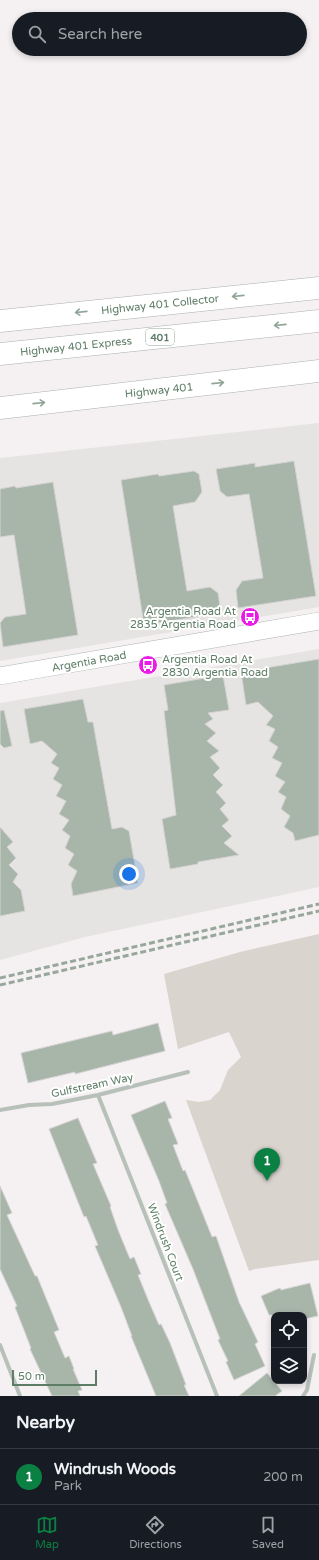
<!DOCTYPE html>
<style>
:root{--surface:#171b24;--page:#242831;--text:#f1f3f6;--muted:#9ea1a6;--line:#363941;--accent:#0b8043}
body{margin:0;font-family:"Varela Round",sans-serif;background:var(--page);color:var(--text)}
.controls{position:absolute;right:12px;bottom:12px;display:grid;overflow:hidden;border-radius:8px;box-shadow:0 2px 6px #0003}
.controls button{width:36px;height:36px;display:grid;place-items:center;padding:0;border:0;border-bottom:1px solid var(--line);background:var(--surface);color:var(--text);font:20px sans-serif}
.scale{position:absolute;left:12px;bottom:10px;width:85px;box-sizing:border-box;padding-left:4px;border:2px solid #5e7d66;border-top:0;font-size:11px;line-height:14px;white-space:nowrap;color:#5e7d66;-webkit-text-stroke:3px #fff;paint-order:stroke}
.you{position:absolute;left:129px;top:874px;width:14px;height:14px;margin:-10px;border:3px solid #fff;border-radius:50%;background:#1a73e8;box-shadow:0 0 0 6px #1a73e833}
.badge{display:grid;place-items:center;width:26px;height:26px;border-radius:50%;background:var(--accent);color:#fff;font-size:13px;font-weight:700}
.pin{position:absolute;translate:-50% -33px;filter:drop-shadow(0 1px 2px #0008)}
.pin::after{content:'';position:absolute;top:21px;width:14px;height:12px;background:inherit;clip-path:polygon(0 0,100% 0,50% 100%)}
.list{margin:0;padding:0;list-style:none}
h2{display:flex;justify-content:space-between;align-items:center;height:52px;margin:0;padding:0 16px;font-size:17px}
h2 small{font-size:13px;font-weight:400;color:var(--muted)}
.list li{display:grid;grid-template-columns:26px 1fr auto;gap:12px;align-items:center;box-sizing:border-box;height:56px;padding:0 16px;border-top:1px solid var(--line)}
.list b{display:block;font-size:15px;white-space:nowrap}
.list p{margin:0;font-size:13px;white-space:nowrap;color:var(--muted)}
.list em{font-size:13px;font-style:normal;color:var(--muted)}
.icon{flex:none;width:22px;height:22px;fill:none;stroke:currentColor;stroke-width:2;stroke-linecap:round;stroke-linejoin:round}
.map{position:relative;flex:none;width:319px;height:1396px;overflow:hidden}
.search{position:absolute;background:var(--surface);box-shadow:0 2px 6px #0003;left:12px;right:12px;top:12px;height:44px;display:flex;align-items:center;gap:10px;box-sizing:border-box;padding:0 14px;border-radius:22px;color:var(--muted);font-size:15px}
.sheet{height:108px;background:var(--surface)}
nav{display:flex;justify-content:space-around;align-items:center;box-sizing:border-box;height:56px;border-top:1px solid var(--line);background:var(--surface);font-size:11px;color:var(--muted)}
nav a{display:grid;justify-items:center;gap:2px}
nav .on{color:var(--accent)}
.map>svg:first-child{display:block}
.built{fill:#e5e4e2}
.green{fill:#dad4cf}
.building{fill:#a8b6aa;stroke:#d6d3d4}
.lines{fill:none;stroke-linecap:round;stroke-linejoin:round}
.secondary-casing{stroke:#aab6ad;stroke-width:18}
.highway-casing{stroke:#a9b3ac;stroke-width:23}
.street{stroke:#b7c1ba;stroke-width:4}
.secondary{stroke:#fff;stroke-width:17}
.highway{stroke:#fff;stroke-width:22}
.rail{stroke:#97a79b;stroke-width:3;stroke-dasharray:6 3;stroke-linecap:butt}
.oneway{stroke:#8ea494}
.labels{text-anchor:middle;stroke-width:4;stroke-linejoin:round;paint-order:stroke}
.shield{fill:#fff;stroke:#8ea494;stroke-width:1}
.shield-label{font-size:10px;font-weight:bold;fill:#5e7d66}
.street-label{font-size:11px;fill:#5e7d66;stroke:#fff}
.poi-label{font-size:11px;fill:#5e7d66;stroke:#fff;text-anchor:end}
</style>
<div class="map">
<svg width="319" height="1396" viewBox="0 0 319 1396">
<rect width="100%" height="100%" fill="#f5f0f1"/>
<path class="built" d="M319,423V607L0,661V458Z
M319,649V887L85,937L0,960V703Z"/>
<path class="green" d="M319,934V1260L255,1269L249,1271L186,1100L199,1102L210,1100L220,1090L228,1070L241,1057L229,1032L178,1049L164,974L240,952Z"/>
<path class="building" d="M294,461L316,596L238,608L236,590L242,581L263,578L249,494L227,497L220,491L216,469L255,463V467Z
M194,471L199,474L202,492L195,502L173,506L187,591L210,587L218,593L221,613L144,625L121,480L158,474L159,476Z
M53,482L78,635L3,647L0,623L5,617L26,614L14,535L0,537V489L15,486L16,488Z
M319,659V835L295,841L293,833L284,827L290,816L281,809L286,797L278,792L285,782L275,776L282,763L272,758L278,747L269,741L275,729L266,725L273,716L258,702L246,705L241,672Z
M223,675L229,710L208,713L213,719L205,724L216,733L207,741L219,751L210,757L220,768L213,775L223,785L216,792L226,803L220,809L229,820L222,826L232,836L224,843L239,855L198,862V864L170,869L162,819L176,815L164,711L168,710L164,685Z
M83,699L88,722H93L112,829L122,827L129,831L138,883L73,896L71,884L77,871L68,865L74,854L65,848L70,836L62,830L69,820L59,814L66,801L56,796L62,785L53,779L59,768L51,763L57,754L42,741L30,744L24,709Z
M4,710L12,746L4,748L0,744V711Z
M0,827L13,842L7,847L16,858L9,865L18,874L13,882L21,890L25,911L0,916Z
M158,1023L165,1051L75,1074V1072L28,1083L21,1053L112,1031L113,1035Z
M165,1101L172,1118L168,1119L178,1144L173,1145L183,1171L185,1170L194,1192L212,1237L216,1236L239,1302L258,1342L255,1344L265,1366L234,1380L226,1362L228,1361L218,1340L220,1339L193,1269L165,1204L167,1203L159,1181L131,1115Z
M78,1118L97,1163L93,1164L111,1206L110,1207L118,1230L130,1259L134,1257L141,1274L138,1275L149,1302L159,1325L161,1324L170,1343L186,1385H184L189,1396H156L131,1336H132L121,1307L95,1246L98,1245L86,1216L84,1217L49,1129Z
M0,1186L12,1213L7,1215L35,1276H37L59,1330L54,1332L65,1358L69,1356L74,1369H73L82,1390L78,1391L80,1396H52L30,1349L31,1348L15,1307L17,1306L0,1269Z
M310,1283L318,1316L304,1319V1315H269L261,1296L280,1288L281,1290Z
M267,1373L282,1391L275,1396H239Z"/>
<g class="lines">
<defs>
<path id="secondary" d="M0,676L319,621"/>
<path id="highway" d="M0,321L319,288
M0,354L319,321
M0,408L319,371"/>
</defs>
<use href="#secondary" class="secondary-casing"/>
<use href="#highway" class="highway-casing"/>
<path class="street" d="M98,1095L217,1396
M0,1110L29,1105L52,1104L98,1095L188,1072
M0,1345L20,1396
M303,1396L307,1390L314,1355"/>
<use href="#secondary" class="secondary"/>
<use href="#highway" class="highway"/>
<path class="rail" d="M0,978L319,904
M0,985L319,911"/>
</g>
<defs><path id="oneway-shaft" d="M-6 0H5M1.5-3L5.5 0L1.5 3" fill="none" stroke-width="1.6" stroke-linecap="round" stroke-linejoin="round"/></defs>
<g class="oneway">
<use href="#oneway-shaft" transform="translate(238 296) rotate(174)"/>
<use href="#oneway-shaft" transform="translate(81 312) rotate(174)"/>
<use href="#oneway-shaft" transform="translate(280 325) rotate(174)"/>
<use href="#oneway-shaft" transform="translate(218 383) rotate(-6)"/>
<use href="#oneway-shaft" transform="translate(39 403) rotate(-6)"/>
</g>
<defs>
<symbol id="bus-disc" viewBox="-11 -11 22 22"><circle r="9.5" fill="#ea1be4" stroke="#fff"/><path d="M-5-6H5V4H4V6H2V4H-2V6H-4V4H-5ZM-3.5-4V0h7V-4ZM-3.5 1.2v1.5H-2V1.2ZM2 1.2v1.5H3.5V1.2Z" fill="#fff"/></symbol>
</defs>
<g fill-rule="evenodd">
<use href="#bus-disc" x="239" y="606" width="22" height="22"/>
<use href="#bus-disc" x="137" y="654" width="22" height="22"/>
</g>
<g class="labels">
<rect class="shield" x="146" y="329" width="28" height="16" rx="3"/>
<g class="shield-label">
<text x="160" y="341">401</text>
</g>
<g class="street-label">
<text transform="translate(160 304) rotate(-6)" y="4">Highway 401 Collector</text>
<text transform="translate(76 346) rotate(-6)" y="4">Highway 401 Express</text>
<text transform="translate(159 390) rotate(-6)" y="4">Highway 401</text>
<text transform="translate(89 661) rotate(-10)" y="4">Argentia Road</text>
<text transform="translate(92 1085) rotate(-12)" y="4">Gulfstream Way</text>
<text transform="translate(166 1242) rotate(69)" y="4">Windrush Court</text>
</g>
<g class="poi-label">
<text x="236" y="615">Argentia Road At<tspan x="236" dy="13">2835 Argentia Road</tspan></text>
<text x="162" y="663" text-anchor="start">Argentia Road At<tspan x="162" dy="13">2830 Argentia Road</tspan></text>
</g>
</g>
</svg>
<div class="controls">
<button><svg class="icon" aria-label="locate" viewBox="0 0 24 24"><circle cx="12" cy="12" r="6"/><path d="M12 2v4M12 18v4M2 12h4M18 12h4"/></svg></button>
<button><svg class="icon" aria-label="layers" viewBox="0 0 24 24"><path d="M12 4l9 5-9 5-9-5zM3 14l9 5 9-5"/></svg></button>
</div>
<div class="scale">50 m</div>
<div class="you"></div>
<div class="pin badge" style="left:267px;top:1181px">1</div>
<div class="search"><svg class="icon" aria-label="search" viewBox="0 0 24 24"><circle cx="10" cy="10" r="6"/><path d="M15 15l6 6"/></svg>Search here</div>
</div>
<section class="sheet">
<h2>Nearby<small></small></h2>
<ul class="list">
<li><span class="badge">1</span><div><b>Windrush Woods</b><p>Park</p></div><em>200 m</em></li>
</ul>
</section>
<nav>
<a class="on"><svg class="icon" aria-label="map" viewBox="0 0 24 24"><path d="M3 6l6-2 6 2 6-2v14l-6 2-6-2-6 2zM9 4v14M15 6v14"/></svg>Map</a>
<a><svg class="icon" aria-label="directions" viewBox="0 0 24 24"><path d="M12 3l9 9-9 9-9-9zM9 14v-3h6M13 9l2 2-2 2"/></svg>Directions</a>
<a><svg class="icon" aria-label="saved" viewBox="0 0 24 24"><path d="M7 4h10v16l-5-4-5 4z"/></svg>Saved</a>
</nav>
